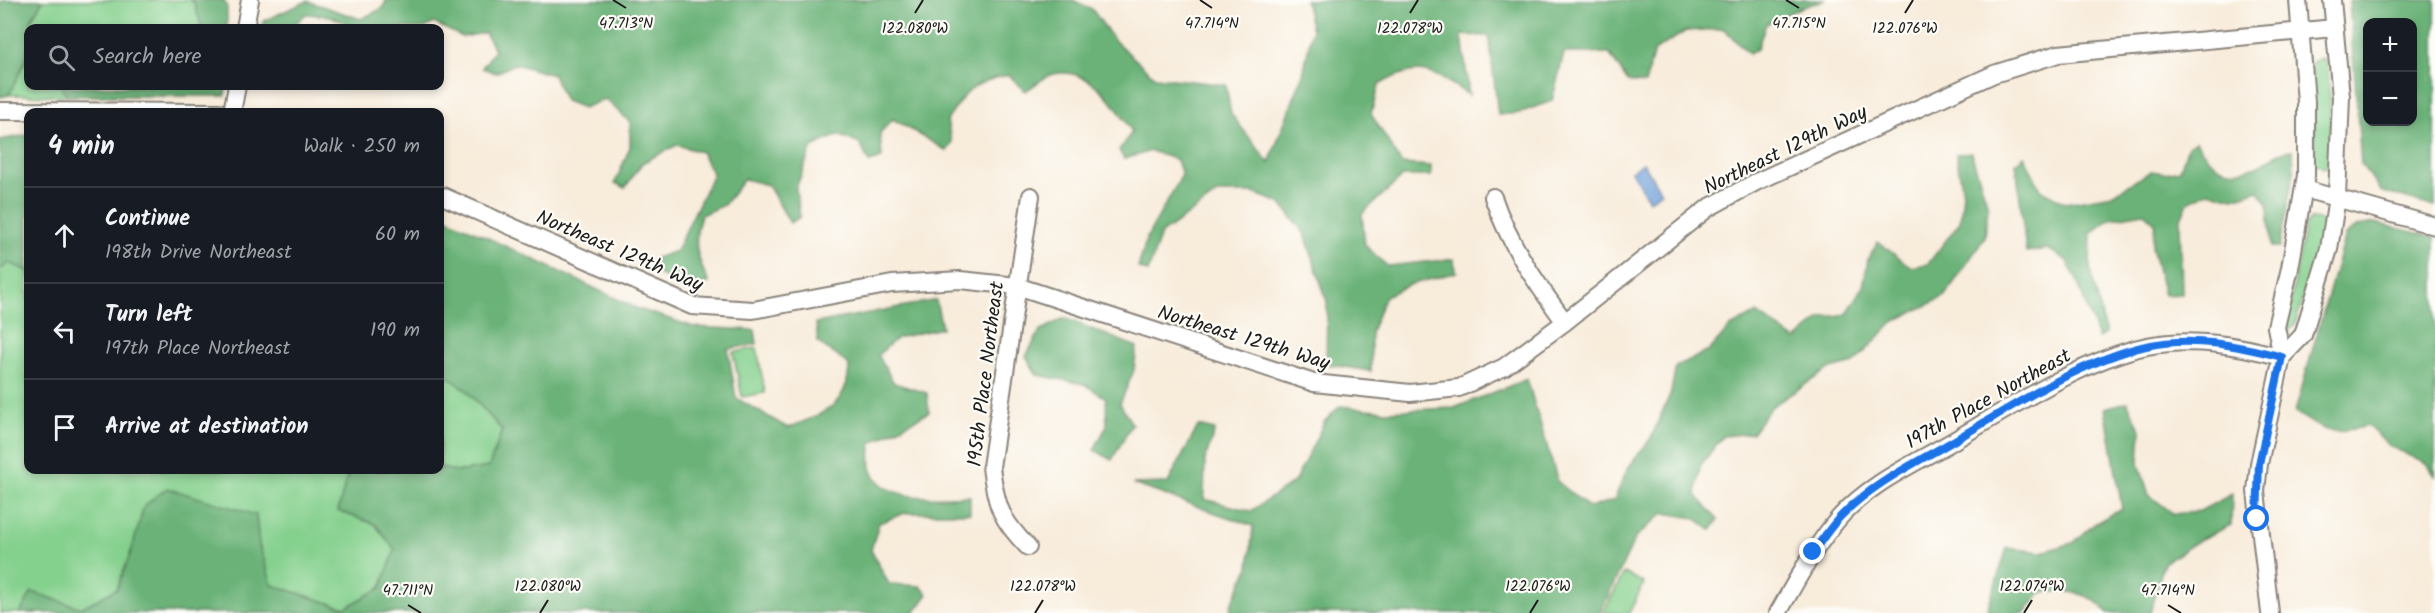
<!DOCTYPE html>
<meta charset="utf-8">
<style>
:root{--surface:#171b24;--page:#20242c;--text:#f1f3f6;--muted:#9ea1a6;--line:#363941}
body{margin:0;font-family:Kalam,sans-serif;background:var(--page);color:var(--text)}
.controls{position:absolute;right:18px;top:18px;display:grid;overflow:hidden;border-radius:12px;box-shadow:0 3px 9px #0003}
.controls button{width:54px;height:54px;display:grid;place-items:center;padding:0;border:0;border-bottom:2px solid var(--line);background:var(--surface);color:var(--text);font:30px sans-serif}
.stop{position:absolute;width:18px;height:18px;margin:-14px;border:4px solid #1a73e8;border-radius:50%;background:#fff}
.stop.end{background:#1a73e8;border-color:#fff;box-shadow:0 2px 6px #0008}
.list{margin:0;padding:0;list-style:none}
h2{display:flex;justify-content:space-between;align-items:center;height:78px;margin:0;padding:0 24px;font-size:26px}
h2 small{font-size:20px;font-weight:400;color:var(--muted)}
.list li{display:grid;grid-template-columns:39px 1fr auto;gap:18px;align-items:center;box-sizing:border-box;height:96px;padding:0 24px;border-top:2px solid var(--line)}
.list b{display:block;font-size:22px;white-space:nowrap}
.list p{margin:0;font-size:20px;white-space:nowrap;color:var(--muted)}
.list em{font-size:20px;font-style:normal;color:var(--muted)}
.icon{flex:none;width:33px;height:33px;fill:none;stroke:currentColor;stroke-width:2;stroke-linecap:round;stroke-linejoin:round}
.map{position:relative;flex:none;width:2435px;height:613px;overflow:hidden}
.search{position:absolute;background:var(--surface);box-shadow:0 3px 9px #0003;left:24px;top:24px;width:420px;height:66px;display:flex;align-items:center;gap:15px;box-sizing:border-box;padding:0 21px;border-radius:12px;color:var(--muted);font-size:22px}
.panel{position:absolute;background:var(--surface);box-shadow:0 3px 9px #0003;left:24px;top:108px;width:420px;height:366px;border-radius:12px}
.map>svg:first-child{display:block}
.green{fill:#84d08d;stroke:#507654;stroke-width:1.5}
.forest{fill:#6bb278;stroke:#44674a;stroke-width:1.5;fill-rule:evenodd}
.water{fill:#70a0da;stroke:#465e7b;stroke-width:1.5}
.lines{fill:none;stroke-linecap:round;stroke-linejoin:round}
.street-casing{stroke:#8a847c;stroke-width:20}
.street{stroke:#fff;stroke-width:16}
.route{stroke:#1a73e8;stroke-width:8}
.ticks{fill:none;stroke:#1c1c1c;stroke-width:2}
.labels{text-anchor:middle;stroke-width:4.5;stroke-linejoin:round;paint-order:stroke}
.street-label{font-size:20px;fill:#1c1c1c;stroke:#fdfcf7}
.ticks-label{font-size:15px;text-anchor:middle;fill:#1c1c1c;stroke:#fdfcf7;stroke-width:4.5;stroke-linejoin:round;paint-order:stroke}
</style>
<div class="map">
<svg width="2435" height="613" viewBox="0 0 2435 613">
<rect width="100%" height="100%" fill="#fdfcf7"/>
<filter id="ink" filterUnits="userSpaceOnUse"><feTurbulence type="fractalNoise" baseFrequency=".0167" numOctaves="2"/><feDisplacementMap in="SourceGraphic" scale="12" xChannelSelector="R" yChannelSelector="G"/><feConvolveMatrix kernelMatrix="1 2 1 2 8 2 1 2 1" color-interpolation-filters="sRGB"/></filter>
<filter id="wash" filterUnits="userSpaceOnUse"><feTurbulence type="fractalNoise" baseFrequency=".008" numOctaves="4" result="noise"/><feDisplacementMap in="SourceGraphic" scale="24" xChannelSelector="R" yChannelSelector="G"/><feGaussianBlur stdDeviation="1.35" result="paint"/><feColorMatrix in="noise" values="0 0 0 0 0 0 0 0 0 0 0 0 0 0 0 0 0 1.4 0 .05"/><feComposite in="paint" operator="in"/></filter>
<g filter="url(#wash)">
<rect width="100%" height="100%" fill="#f8ecdb"/>
<path class="green" d="M43,0H190L194,2L202,28H30L32,18Z
M28,40V86H63L61,87L67,96L9,95L26,59Z
M2321,58L2326,61L2328,68L2331,120L2329,163L2326,169L2316,164L2313,159L2315,127L2311,63Z
M2311,219L2320,220L2324,227L2295,325L2289,331L2286,328L2305,225Z
M9,262L28,271V470H349L338,511L375,524L395,550L381,588L345,608L272,585L259,545L256,515L132,549L117,589L81,608L32,592L20,613H0V270Z
M757,348L765,393L742,397L733,352Z
M440,370L467,391L502,430L489,467L456,472L440,467Z
M1624,573L1644,583L1629,613H1603Z"/>
<path class="forest" d="M5,0H43L32,18L26,59L9,95L0,97V3Z
M190,0H223L227,5V28H202L194,3Z
M386,0H1073L1092,9L1114,40L1155,77L1226,85L1231,114L1269,163L1303,74L1312,30L1305,0H1825L1800,8L1766,24L1757,49L1749,54L1724,29L1686,31L1654,51L1645,84L1628,82L1609,53H1564L1552,101L1519,113L1498,115L1489,36L1462,35L1469,95C1432,72 1420,60 1379,85L1371,114L1402,164L1431,166V176H1403L1362,214L1365,245L1387,266L1453,259L1457,272L1409,285L1385,296L1371,332V371L1326,364L1327,302L1305,234L1280,203L1253,193H1219L1161,234L1148,272L1138,268L1147,237L1182,175L1177,160L1151,151L1124,159L1119,150L1132,132C1116,105 1091,66 1053,74C1044,76 1034,87 1025,91L1009,75C974,81 965,91 947,121L952,143L947,151L893,119L880,133L882,158L869,162L860,144L838,135L812,147L796,188L800,217L790,223L768,185L744,179L724,205L701,215C692,243 697,258 709,283L687,286L648,270L653,259L676,251L713,174L701,152L677,145L642,163L625,188L615,183L630,147V122L605,99L583,108L565,101L553,75L515,64L496,73L482,68L495,50L485,33L462,37L434,23L425,28H357L330,16L306,14L291,28H262L263,21L307,1L361,19L383,8Z
M2349,0H2435V207L2380,191L2361,164ZM2368,22H2412V122H2368Z
M63,86H226L225,96H67L61,87Z
M28,135V271L9,263L0,270V140Z
M2196,141C2211,167 2228,178 2259,165C2271,159 2279,150 2293,150L2294,173L2279,247H2271L2268,203L2258,190L2234,198L2208,192L2188,202L2180,221L2182,294L2164,295L2152,247L2155,223L2144,213L2110,219L2091,233L2090,268L2106,333L2098,338L2076,278L2066,260L2048,249L2026,252L2016,163L2024,156L2041,190L2066,203L2113,195L2151,171L2165,173L2180,170L2188,146Z
M1971,152L1988,206L1985,237L1944,297L1893,322L1854,363L1827,370L1771,407L1752,433L1723,436L1700,466L1696,495L1718,520L1711,530L1695,518L1664,513L1636,537L1600,613H1230L1231,605L1249,567L1253,526L1133,484L1168,483L1198,426L1215,430L1205,459L1204,499L1251,511L1295,481L1325,421L1340,406L1385,411L1454,408L1527,379L1558,482L1590,508L1614,500L1628,468L1651,438L1671,392L1676,366L1709,351L1730,327L1757,313L1796,340L1821,318L1847,314L1863,287L1868,259L1878,242L1911,267L1928,264L1960,222L1963,193L1956,154Z
M440,215L636,308L694,327L755,330L757,344L728,349L736,398L788,428C823,413 848,407 849,365L818,342L816,323L936,300L942,328L897,338L878,355L894,383L927,393L929,412L871,443C871,451 869,464 872,471C885,504 942,497 970,496V513H905L879,523L871,550L889,584L920,586L928,594L914,613H20L32,592L81,608L117,589L132,549L144,506L167,488L256,515L259,545L272,585L345,608L381,588L395,550L375,524L338,511L349,470H440V467L456,472L489,467L502,430L467,391L440,370Z
M2375,223L2435,237V476L2428,465L2389,446L2368,426C2328,434 2329,435 2295,412L2345,235L2358,226Z
M1064,318L1137,347L1134,370L1120,404L1132,424L1112,460L1094,450L1107,425L1106,398L1084,384L1037,375L1026,356L1040,331Z
M2127,402L2141,430L2139,463L2149,495L2174,514L2200,511L2232,494L2231,525L2201,539L2164,563L2150,613H2108C2090,591 2067,589 2040,593L2025,613H1986L2007,548L2042,552L2073,543L2094,524L2122,508L2105,408Z"/>
<path class="water" d="M1643,163L1661,192L1649,201L1631,171Z"/>
</g>
<g filter="url(#ink)">
<g class="lines">
<defs>
<path id="street" d="M245,28L250,0
M0,111L219,112
M232,112L237,86
M2304,189L2435,226
M440,195L692,306L753,310L892,284L960,280L1017,286L1314,383L1410,393L1459,388L1504,367L1565,322L1708,208L1756,182L1994,74L2058,54L2334,28
M1493,197C1509,244 1536,283 1565,322
M2282,357L2303,335L2329,249L2337,197L2341,97L2332,0
M1028,547C1001,520 996,506 991,467L1031,196
M1778,613C1797,580 1814,547 1839,518C1868,485 1911,465 1948,444C2006,410 2082,360 2147,346C2193,337 2237,345 2282,357
M2270,613L2256,491L2259,464L2282,357L2276,327L2290,268L2306,175V102L2298,0"/>
</defs>
<use href="#street" class="street-casing"/>
<use href="#street" class="street"/>
</g>
</g>
<g class="lines" filter="url(#ink)">
<path class="route" d="M1813,552C1822,540 1831,526 1841,516C1873,483 1916,463 1955,440C2013,406 2080,361 2146,346C2192,336 2237,345 2282,357L2259,464L2257,519"/>
</g>
<path class="ticks" d="M613,0L626,8M1200,0L1212,8M1786,0L1799,8M915,13L923,0M1410,13L1418,0M1905,13L1913,0M408,605L421,613M2168,605L2181,613M540,613L548,600M1035,613L1043,600M1530,613L1538,600M2024,613L2032,600"/>
<g class="labels">
<g class="street-label">
<text transform="translate(1785 149) rotate(-26)" y="7">Northeast 129th Way</text>
<text transform="translate(620 250) rotate(23)" y="7">Northeast 129th Way</text>
<text transform="translate(1244 337) rotate(17)" y="7">Northeast 129th Way</text>
<text transform="translate(985 374) rotate(-83)" y="7">195th Place Northeast</text>
<text transform="translate(1988 398) rotate(-29)" y="7">197th Place Northeast</text>
</g>
</g>
<g class="ticks-label">
<text x="626" y="28">47.713°N</text>
<text x="1212" y="28">47.714°N</text>
<text x="1799" y="28">47.715°N</text>
<text x="915" y="33">122.080°W</text>
<text x="1410" y="33">122.078°W</text>
<text x="1905" y="33">122.076°W</text>
<text x="548" y="591">122.080°W</text>
<text x="1043" y="591">122.078°W</text>
<text x="1538" y="591">122.076°W</text>
<text x="2032" y="591">122.074°W</text>
<text x="408" y="595">47.711°N</text>
<text x="2168" y="595">47.714°N</text>
</g>
</svg>
<div class="controls">
<button>+</button>
<button>−</button>
</div>
<div class="stop" style="left:2257px;top:519px"></div>
<div class="stop end" style="left:1813px;top:552px"></div>
<div class="search"><svg class="icon" aria-label="search" viewBox="0 0 24 24"><circle cx="10" cy="10" r="6"/><path d="M15 15l6 6"/></svg>Search here</div>
<section class="panel">
<h2>4 min<small>Walk · 250 m</small></h2>
<ul class="list">
<li><svg class="icon" aria-label="ahead" viewBox="0 0 24 24"><path d="M12 20V5M6 11l6-6 6 6"/></svg><div><b>Continue</b><p>198th Drive Northeast</p></div><em>60 m</em></li>
<li><svg class="icon" aria-label="left" viewBox="0 0 24 24"><path d="M17 20v-9H6M10 6l-5 5 5 5"/></svg><div><b>Turn left</b><p>197th Place Northeast</p></div><em>190 m</em></li>
<li><svg class="icon" aria-label="arrive" viewBox="0 0 24 24"><path d="M6 21V4h12l-3 4 3 4H6"/></svg><div><b>Arrive at destination</b></div></li>
</ul>
</section>
</div>
